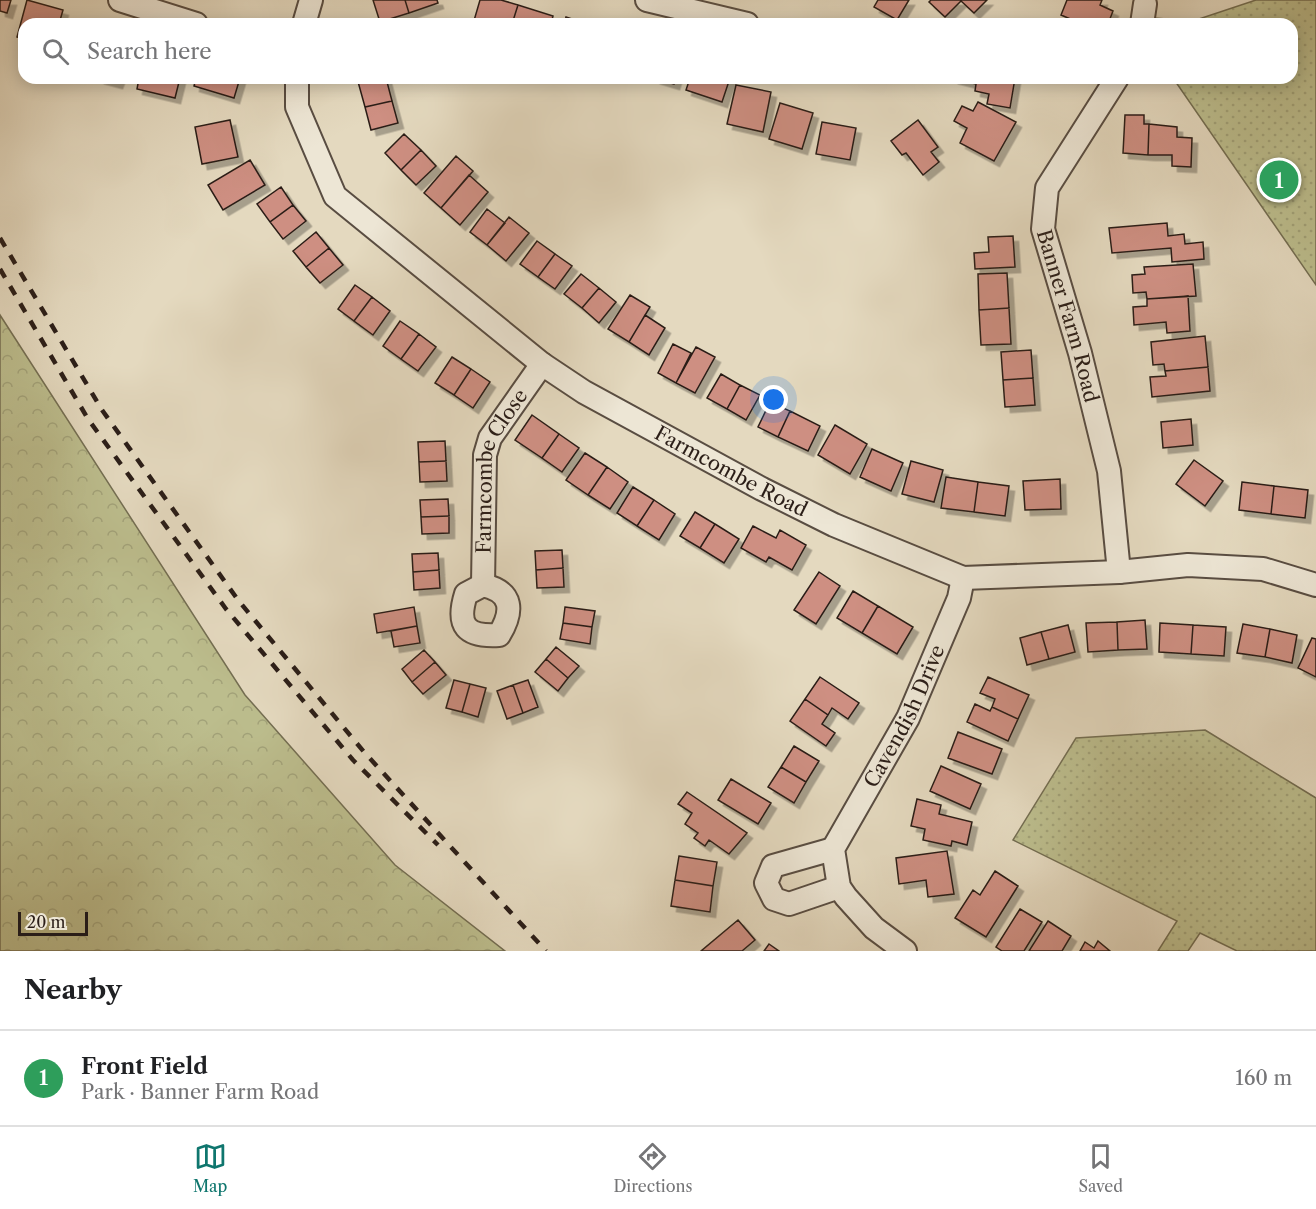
<!DOCTYPE html>
<meta charset="utf-8">
<style>
:root{--surface:#fff;--page:#f6f6f6;--text:#202124;--muted:#757577;--line:#e0e0e0;--accent:#0f766e}
body{margin:0;font-family:"Libre Caslon Text",serif;background:var(--page);color:var(--text)}
.scale{position:absolute;left:18px;bottom:15px;width:70px;box-sizing:border-box;padding-left:6px;border:3px solid #2b1e18;border-top:0;font-size:16px;line-height:21px;white-space:nowrap;color:#2b1e18;-webkit-text-stroke:4px #ede6d5;paint-order:stroke}
.you{position:absolute;left:774px;top:400px;width:21px;height:21px;margin:-15px;border:4px solid #fff;border-radius:50%;background:#1a73e8;box-shadow:0 0 0 9px #1a73e833}
.badge{display:grid;place-items:center;width:39px;height:39px;border-radius:50%;background:var(--accent);color:#fff;font-size:20px;font-weight:700}
.pin{position:absolute;translate:-50% -50%;border:3px solid #fff;box-shadow:0 2px 6px #0006}
.list{margin:0;padding:0;list-style:none}
h2{display:flex;justify-content:space-between;align-items:center;height:78px;margin:0;padding:0 24px;font-size:26px}
h2 small{font-size:20px;font-weight:400;color:var(--muted)}
.list li{display:grid;grid-template-columns:39px 1fr auto;gap:18px;align-items:center;box-sizing:border-box;height:96px;padding:0 24px;border-top:2px solid var(--line)}
.list b{display:block;font-size:22px;white-space:nowrap}
.list p{margin:0;font-size:20px;white-space:nowrap;color:var(--muted)}
.list em{font-size:20px;font-style:normal;color:var(--muted)}
.icon{flex:none;width:33px;height:33px;fill:none;stroke:currentColor;stroke-width:2;stroke-linecap:round;stroke-linejoin:round}
.map{position:relative;flex:none;width:1316px;height:951px;overflow:hidden}
.search{position:absolute;background:var(--surface);box-shadow:0 3px 15px #0003;left:18px;right:18px;top:18px;height:66px;display:flex;align-items:center;gap:15px;box-sizing:border-box;padding:0 21px;border-radius:18px;color:var(--muted);font-size:22px}
.sheet{height:174px;background:var(--surface)}
nav{display:flex;justify-content:space-around;align-items:center;box-sizing:border-box;height:84px;border-top:2px solid var(--line);background:var(--surface);font-size:16px;color:var(--muted)}
nav a{display:grid;justify-items:center;gap:3px}
nav .on{color:var(--accent)}
.map>svg:first-child{display:block}
.forest{fill:url(#forest-crowns);stroke:#746e52;stroke-width:1.5}
.park{fill:url(#park-dots);stroke:#746e52;stroke-width:1.5}
.building{fill:#ce8f82;stroke:#2b1e18;stroke-width:1.5;filter:url(#shadow)}
.lines{fill:none;stroke-linecap:round;stroke-linejoin:round}
.minor-casing{stroke:#594d42;stroke-width:26}
.minor{stroke:#ede6d5;stroke-width:22}
.rail{stroke:#2b1e18;stroke-width:4.5;stroke-dasharray:10 10;stroke-linecap:butt}
.labels{text-anchor:middle;stroke-width:4.5;stroke-linejoin:round;paint-order:stroke}
.street-label{font-size:20px;fill:#2b1e18;stroke:#ede6d5}
</style>
<div class="map">
<svg width="1316" height="951" viewBox="0 0 1316 951">
<defs>
<pattern id="forest-crowns" width="20" height="18" patternUnits="userSpaceOnUse" patternTransform="scale(1.5)"><rect width="20" height="18" fill="#bcbd8d"/><path d="M2 6a3 3 0 1 1 6 0M12 15a3 3 0 1 1 6 0" fill="none" stroke="#a2a279"/></pattern>
<pattern id="park-dots" width="8" height="8" patternUnits="userSpaceOnUse" patternTransform="scale(1.5)"><rect width="8" height="8" fill="#bcbd8d"/><path d="M2 2h.1M6 6h.1" fill="none" stroke="#a2a279" stroke-width="1.8" stroke-linecap="round"/></pattern>
<filter id="shadow"><feDropShadow dx="5.5" dy="5.5" stdDeviation="0" flood-color="#0004"/></filter>
</defs>
<rect width="100%" height="100%" fill="#e4d9bf"/>
<filter id="stains"><feTurbulence type="fractalNoise" baseFrequency=".00333" numOctaves="4"/><feColorMatrix values="0 0 0 0 .2 0 0 0 0 .09 0 0 0 0 .02 0 0 0 .5 -.17"/></filter>
<radialGradient id="worn" r=".72"><stop offset=".6" stop-color="#630" stop-opacity="0"/><stop offset="1" stop-color="#630" stop-opacity=".3"/></radialGradient>
<path class="forest" d="M0,315L245,695L395,865L505,951H0Z"/>
<path class="park" d="M1256,0H1316V285L1173,78H1292V24H1151L1154,18L1193,21Z
M1205,730L1316,798V951H1237L1200,933L1188,951H1158L1177,921L1013,840L1076,738Z"/>
<path class="building" d="M0,0H11L7,13L0,11Z
M27,0L63,10L59,24H24V39L17,37Z
M373,0H405L409,13L380,22Z
M405,0H437L438,3L409,13Z
M480,0H501L518,5L512,24H473Z
M878,0H909L897,20L874,7Z
M931,0H987L974,13L961,1L945,17L929,2Z
M1067,0H1102L1100,5L1113,11L1108,24H1082L1061,15Z
M518,5L553,16L551,24H512Z
M566,17L587,24H564Z
M98,78H119L117,83Z
M139,78H180L175,98L137,89Z
M196,78H240L234,98L194,86Z
M357,78H386L392,101L365,107Z
M654,78H676L674,84Z
M690,78H730L722,102L686,90Z
M952,78H1015L1010,108L987,104L989,94L975,91L976,84Z
M736,85L771,92L763,132L727,124Z
M392,101L398,123L371,130L365,107Z
M978,102L1016,122L994,161L960,143L967,128L954,121L962,106L973,111Z
M780,103L813,113L802,149L769,139Z
M1125,115H1144V124H1149L1148,155L1123,153Z
M230,120L238,157L202,164L195,127Z
M918,120L938,147L931,152L939,162L923,175L906,153L902,155L891,141Z
M822,122L856,128L850,160L816,154Z
M1149,124L1177,127V137L1192,138L1191,167L1172,166V155H1148Z
M404,134L421,150L401,170L385,153Z
M421,150L436,166L416,185L401,170Z
M456,156L473,171L441,208L424,193Z
M250,160L265,185L223,210L208,185Z
M469,175L488,192L460,225L441,208Z
M281,187L293,205L270,222L257,204Z
M293,205L306,221L283,239L270,222Z
M487,209L505,223L487,245L470,232Z
M509,217L529,233L506,261L487,245Z
M1167,223L1168,236L1184,234L1185,244L1203,242L1204,259L1172,262L1171,248L1112,253L1109,228Z
M316,232L329,248L306,267L293,251Z
M1013,236L1015,267L975,269L974,253L989,252L988,237Z
M537,241L555,254L538,277L520,264Z
M329,248L343,265L320,283L306,267Z
M555,254L572,266L555,289L538,277Z
M1193,264L1196,296L1147,299L1146,292L1133,293L1132,275L1145,274L1144,267Z
M1007,273L1009,308L979,310L978,274Z
M581,274L599,288L582,308L564,294Z
M355,285L372,297L354,321L338,309Z
M599,288L616,302L599,323L582,308Z
M630,295L650,307L629,342L608,329Z
M1188,296L1190,331L1167,333L1166,322L1134,325L1133,307L1147,306V299Z
M372,297L390,311L373,335L354,321Z
M1009,308L1011,344L981,345L979,310Z
M645,315L665,328L649,355L629,342Z
M400,321L419,334L401,359L383,346Z
M419,334L436,347L418,371L401,359Z
M1205,336L1208,367L1165,371L1164,364L1153,365L1151,342Z
M673,344L691,353L676,383L658,373Z
M696,347L715,357L695,393L676,383Z
M1031,350L1033,378L1003,380L1001,352Z
M452,357L471,369L454,395L435,383Z
M1208,367L1210,391L1152,397L1150,377L1166,376L1165,371Z
M471,369L490,382L473,408L454,395Z
M721,374L740,385L727,409L707,398Z
M1033,378L1035,405L1005,407L1003,380Z
M740,385L760,395L746,420L727,409Z
M770,402L790,411L778,437L758,427Z
M790,411L820,426L808,451L778,437Z
M532,415L559,434L542,458L515,440Z
M1191,419L1193,445L1163,448L1161,422Z
M835,425L867,444L850,474L818,455Z
M559,434L579,448L562,472L542,458Z
M445,441L446,461L419,462L418,442Z
M872,449L903,463L891,491L860,477Z
M585,453L607,467L588,495L566,480Z
M1194,460L1223,481L1205,506L1176,484Z
M446,461L447,481L420,482L419,462Z
M911,461L943,470L934,502L902,494Z
M607,467L628,482L610,509L588,495Z
M946,477L978,482L974,512L941,508Z
M1060,479L1061,509L1025,510L1023,481Z
M978,482L1009,486L1005,516L974,512Z
M1242,482L1274,486L1271,514L1239,510Z
M1274,486L1308,490L1305,518L1271,514Z
M633,487L654,500L637,526L617,513Z
M448,499L449,516L421,517L420,500Z
M654,500L675,514L659,540L637,526Z
M695,512L715,524L700,548L680,536Z
M449,516V533L422,534L421,517Z
M715,524L739,539L724,563L700,548Z
M753,526L776,538L780,530L806,545L792,570L769,557L766,562L741,548Z
M562,550L563,568L536,570L535,551Z
M438,553L439,570L413,572L412,554Z
M563,568L564,587L537,588L536,570Z
M439,570L440,588L414,590L413,572Z
M819,572L840,586L816,624L794,610Z
M853,591L878,606L862,633L837,618Z
M878,606L913,627L897,654L862,633Z
M414,607L417,626L377,633L374,614Z
M565,607L595,611L592,627L563,623Z
M1145,620L1147,649L1118,650L1117,622Z
M1117,622L1118,650L1088,652L1086,623Z
M563,623L592,627L590,644L560,639Z
M1160,623L1193,625L1191,654L1159,652Z
M1243,624L1270,629L1265,657L1237,653Z
M1068,625L1075,652L1049,659L1041,632Z
M1193,625L1226,627L1224,656L1191,654Z
M417,626L420,643L394,647L391,631Z
M1270,629L1297,635L1292,663L1265,657Z
M1041,632L1049,659L1027,665L1020,638Z
M1312,638L1316,639V677L1298,668Z
M556,647L579,666L568,678L546,659Z
M424,650L435,662L412,682L402,669Z
M546,659L568,678L558,691L535,672Z
M435,662L446,675L423,694L412,682Z
M820,677L859,703L848,719L832,708L828,715L805,699Z
M988,677L1029,695L1018,719L992,707L995,699L980,693Z
M454,680L470,684L462,712L446,708Z
M528,680L538,707L523,713L513,685Z
M470,684L486,688L478,717L462,712Z
M513,685L523,713L507,719L497,691Z
M805,699L828,715L822,724L835,733L826,746L790,721Z
M975,704L990,711L992,707L1018,719L1008,741L967,722Z
M958,732L1002,749L992,774L948,758Z
M794,746L819,761L806,782L781,767Z
M941,766L981,784L970,809L930,791Z
M781,767L806,782L794,803L768,787Z
M731,779L771,803L758,824L718,800Z
M687,792L747,833L729,854L709,840L705,846L694,838L698,833L685,824L692,813L678,804Z
M917,799L941,805L939,814L972,822L967,845L952,841L951,846L923,840L925,829L911,826Z
M947,851L954,894L928,897L926,880L899,884L896,858Z
M679,856L717,862L713,886L675,880Z
M995,871L1018,886L986,937L955,918L973,890L980,895Z
M675,880L713,886L710,912L671,906Z
M1020,909L1042,922L1024,951H1002L996,947Z
M738,920L755,940L742,951H701Z
M1048,921L1071,936L1062,951H1029Z
M1098,941L1110,951H1080L1085,942L1094,948Z
M769,944L779,951H764Z"/>
<g class="lines">
<defs>
<g id="minor">
<path d="M120,0L196,24"/>
<path d="M647,0L747,24"/>
<path d="M304,24L311,0"/>
<path d="M1142,24L1145,4"/>
<path id="s1" d="M297,78V107L335,196L542,364L584,392L762,489L834,525L963,578L1119,572L1188,565L1263,569L1316,585"/>
<path id="s2" d="M1117,78L1047,188L1043,229L1080,353L1109,471L1119,572"/>
<path id="s3" d="M483,585L485,455L490,438L542,364"/>
<path d="M483,585C514,592 513,612 499,635C466,637 456,626 466,594Z"/>
<path d="M833,849L773,866L766,883L774,899L789,904L839,887"/>
<path id="s4" d="M905,951L874,928L846,897L839,887L833,849L908,718L959,598L963,578"/>
</g>
</defs>
<use href="#minor" class="minor-casing"/>
<use href="#minor" class="minor"/>
<path class="rail" d="M0,238L102,410L238,600L364,752L546,951
M0,269L88,419L226,609L353,760L438,845"/>
</g>
<g class="labels">
<g class="street-label">
<text dy="7" stroke="none"><textPath href="#s2" startOffset="262">Banner Farm Road</textPath></text>
<text dy="7" stroke="none"><textPath href="#s1" startOffset="610">Farmcombe Road</textPath></text>
<text dy="7" stroke="none"><textPath href="#s3" startOffset="118">Farmcombe Close</textPath></text>
<text dy="7" stroke="none"><textPath href="#s4" startOffset="282">Cavendish Drive</textPath></text>
</g>
</g>
<rect width="100%" height="100%" filter="url(#stains)"/>
<rect width="100%" height="100%" fill="url(#worn)"/>
</svg>
<div class="scale">20 m</div>
<div class="you"></div>
<div class="pin badge" style="left:1279px;top:180px;background:#2e9e5b">1</div>
<div class="search"><svg class="icon" aria-label="search" viewBox="0 0 24 24"><circle cx="10" cy="10" r="6"/><path d="M15 15l6 6"/></svg>Search here</div>
</div>
<section class="sheet">
<h2>Nearby<small></small></h2>
<ul class="list">
<li><span class="badge" style="background:#2e9e5b">1</span><div><b>Front Field</b><p>Park · Banner Farm Road</p></div><em>160 m</em></li>
</ul>
</section>
<nav>
<a class="on"><svg class="icon" aria-label="map" viewBox="0 0 24 24"><path d="M3 6l6-2 6 2 6-2v14l-6 2-6-2-6 2zM9 4v14M15 6v14"/></svg>Map</a>
<a><svg class="icon" aria-label="directions" viewBox="0 0 24 24"><path d="M12 3l9 9-9 9-9-9zM9 14v-3h6M13 9l2 2-2 2"/></svg>Directions</a>
<a><svg class="icon" aria-label="saved" viewBox="0 0 24 24"><path d="M7 4h10v16l-5-4-5 4z"/></svg>Saved</a>
</nav>
